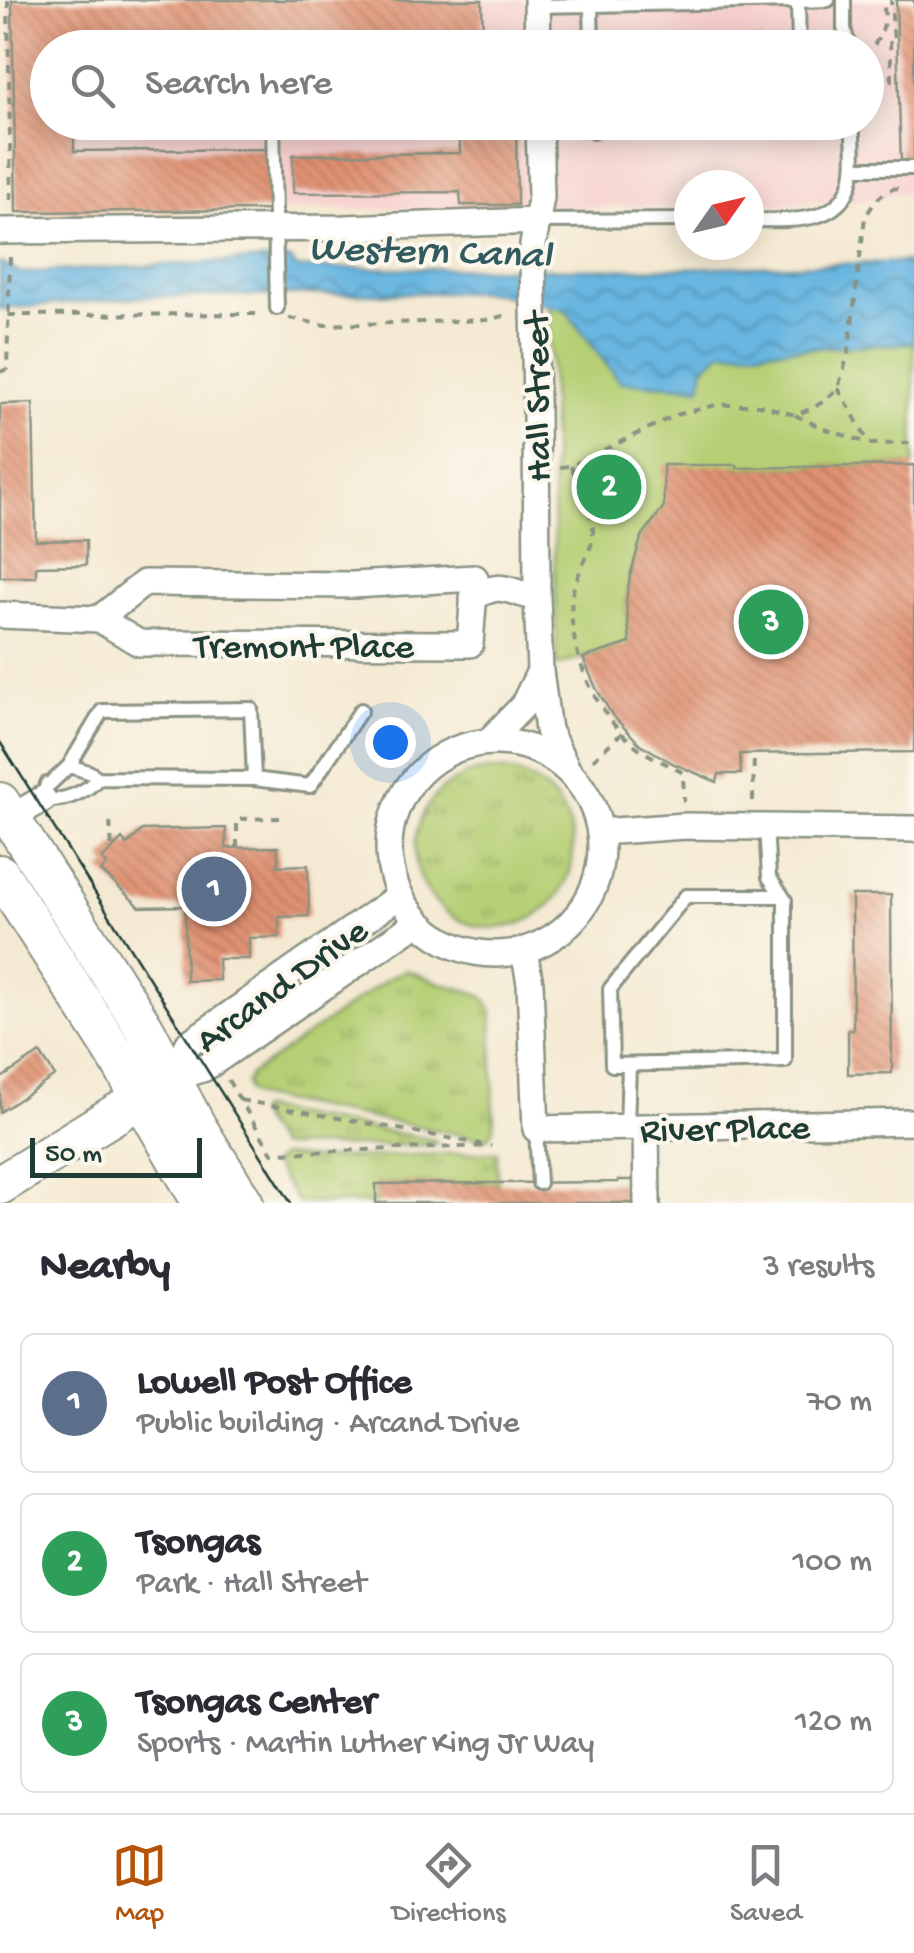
<!DOCTYPE html>
<meta charset="utf-8">
<style>
:root{--surface:#fff;--page:#f7f7f7;--text:#2b2b33;--muted:#7c7c81;--line:#e1e1e2;--accent:#b45309}
body{margin:0;font-family:"Gochi Hand",sans-serif;background:var(--page);color:var(--text)}
.compass{position:absolute;left:674px;top:170px;width:90px;height:90px;border-radius:50%;background:var(--surface);box-shadow:0 5px 25px #0003;rotate:56deg}
.scale{position:absolute;left:30px;bottom:25px;width:172px;box-sizing:border-box;padding-left:10px;border:5px solid #1f3d34;border-top:0;font-size:28px;line-height:35px;white-space:nowrap;color:#1f3d34;-webkit-text-stroke:8px #fbf7ec;paint-order:stroke}
.you{position:absolute;left:390px;top:742px;width:35px;height:35px;margin:-25px;border:8px solid #fff;border-radius:50%;background:#1a73e8;box-shadow:0 0 0 15px #1a73e833}
.badge{display:grid;place-items:center;width:65px;height:65px;border-radius:50%;background:var(--accent);color:#fff;font-size:32px;font-weight:700}
.pin{position:absolute;translate:-50% -50%;border:5px solid #fff;box-shadow:0 2px 10px #0006}
.list{margin:0;padding:0;list-style:none}
h2{display:flex;justify-content:space-between;align-items:center;height:130px;margin:0;padding:0 40px;font-size:42px}
h2 small{font-size:32px;font-weight:400;color:var(--muted)}
.list li{display:grid;grid-template-columns:65px 1fr auto;gap:30px;align-items:center;box-sizing:border-box;height:140px;margin:0 20px 20px;padding:0 20px;border:2px solid var(--line);border-radius:15px}
.list b{display:block;font-size:38px;white-space:nowrap}
.list p{margin:0;font-size:32px;white-space:nowrap;color:var(--muted)}
.list em{font-size:32px;font-style:normal;color:var(--muted)}
.icon{flex:none;width:55px;height:55px;fill:none;stroke:currentColor;stroke-width:2;stroke-linecap:round;stroke-linejoin:round}
.map{position:relative;flex:none;width:914px;height:1203px;overflow:hidden}
.search{position:absolute;background:var(--surface);box-shadow:0 5px 25px #0003;left:30px;right:30px;top:30px;height:110px;display:flex;align-items:center;gap:25px;box-sizing:border-box;padding:0 35px;border-radius:55px;color:var(--muted);font-size:38px}
.sheet{height:610px;background:var(--surface)}
nav{display:flex;justify-content:space-around;align-items:center;box-sizing:border-box;height:140px;border-top:2px solid var(--line);background:var(--surface);font-size:28px;color:var(--muted)}
nav a{display:grid;justify-items:center;gap:5px}
nav .on{color:var(--accent)}
.map>svg:first-child{display:block}
.built{fill:#f7d0ce;fill-rule:evenodd}
.grass{fill:url(#grass-tufts);stroke:#6a8654;stroke-width:2.5}
.park{fill:#b6cf74;stroke:#6a8654;stroke-width:2.5}
.water{fill:url(#water-waves);stroke:#437a8a;stroke-width:2.5}
.building{fill:url(#building-back-hatch)}
.lines{fill:none;stroke-linecap:round;stroke-linejoin:round}
.service-casing{stroke:#8a9383;stroke-width:18}
.minor-casing{stroke:#8a9383;stroke-width:30}
.primary-casing{stroke:#8a9383;stroke-width:42}
.path{stroke:#8a9383;stroke-width:4;stroke-dasharray:8 8;stroke-linecap:butt}
.service{stroke:#fff;stroke-width:12}
.minor{stroke:#fff;stroke-width:25}
.primary{stroke:#fff;stroke-width:38}
.tram{stroke:#1f3d34;stroke-width:2.5}
.labels{text-anchor:middle;stroke-width:8;stroke-linejoin:round;paint-order:stroke}
.street-label{font-size:38px;fill:#1f3d34;stroke:#fbf7ec}
.water-label{font-size:40px;font-style:italic;fill:#315b5f;stroke:#fbf7ec}
</style>
<div class="map">
<svg width="914" height="1203" viewBox="0 0 914 1203">
<defs>
<pattern id="grass-tufts" width="24" height="20" patternUnits="userSpaceOnUse" patternTransform="scale(2.5)"><rect width="24" height="20" fill="#b6cf74"/><path d="M3 7l-1-3M5 7V3M7 7l1-3M15 17l-1-3M17 17v-4M19 17l1-3" fill="none" stroke="#93a960"/></pattern>
<pattern id="water-waves" width="16" height="10" patternUnits="userSpaceOnUse" patternTransform="scale(2.5)"><rect width="16" height="10" fill="#67b6e1"/><path d="M0 5q4-4 8 0t8 0" fill="none" stroke="#5495b7"/></pattern>
<pattern id="building-back-hatch" width="6" height="6" patternUnits="userSpaceOnUse" patternTransform="scale(2.5)"><rect width="6" height="6" fill="#e19272"/><path d="M-1 5l2 2M0 0l6 6M5-1l2 2" fill="none" stroke="#b6785e"/></pattern>
</defs>
<rect width="100%" height="100%" fill="#fbf7ec"/>
<filter id="ink" filterUnits="userSpaceOnUse"><feTurbulence type="fractalNoise" baseFrequency=".01" numOctaves="2"/><feDisplacementMap in="SourceGraphic" scale="20" xChannelSelector="R" yChannelSelector="G"/><feConvolveMatrix kernelMatrix="1 2 1 2 8 2 1 2 1" color-interpolation-filters="sRGB"/></filter>
<filter id="wash" filterUnits="userSpaceOnUse"><feTurbulence type="fractalNoise" baseFrequency=".0048" numOctaves="4" result="noise"/><feDisplacementMap in="SourceGraphic" scale="40" xChannelSelector="R" yChannelSelector="G"/><feGaussianBlur stdDeviation="2.25" result="paint"/><feColorMatrix in="noise" values="0 0 0 0 0 0 0 0 0 0 0 0 0 0 0 0 0 1.4 0 .05"/><feComposite in="paint" operator="in"/></filter>
<g filter="url(#wash)">
<rect width="100%" height="100%" fill="#f4e9d2"/>
<path class="built" d="M12,0H914V192H901L864,201L749,205V185H689V206L16,212ZM48,48H866V122H48Z"/>
<path class="grass" d="M415 849a79 79 0 1 1 158 0a79 79 0 1 1-158 0Z
M406,970L443,984L479,994L486,1000L492,1011L494,1129L489,1137L483,1139L255,1096L248,1091L246,1083L250,1075L392,976Z
M262,1109L435,1140L437,1142L434,1145L281,1147L277,1145L257,1114L258,1110Z
M497,1152L498,1183L376,1184V1203H298L272,1164L282,1156L313,1159Z"/>
<path class="park" d="M549,305L565,309L620,382H642L704,367L721,352L914,343V465L737,468L736,465L664,506L641,538L630,576L626,601L630,643L557,666Z"/>
<path class="water" d="M291,260L296,268L638,269L914,262V343L721,352L704,367L701,387L620,382L565,309L489,292L146,297L0,309V262L19,273L238,261Z"/>
<g id="blocks">
<path class="building" d="M12,0H482L483,42H475L471,48H48V122H74V151L270,149V210L16,212Z
M896,0H914V164L901,165Z
M762,40L763,48H726V41Z
M626,42H662V48H626Z
M459,122H516L517,205H461L460,192L293,193V155L460,153Z
M627,122H663V133L628,134Z
M680,122H708V128H680Z
M728,122H763L764,131H728Z
M33,403L36,541L86,540V565L36,566V577H0V404Z
M663,465H737V468L914,465V752L740,754L741,774H719L717,782L674,764L640,744L612,715L596,688L583,658L630,643L626,601L630,576L641,538L664,506Z
M226,828V848L278,847V866L308,865L309,916L279,917V937L249,938V959H218L219,980L186,981L185,906L140,907L101,871L107,865L102,859L122,839L127,845L142,830Z
M852,895H891L892,1073L848,1074V1030H853Z
M40,1053L55,1076L0,1112V1079Z
M618,1180H638L639,1203H376V1184L618,1182Z"/>
</g>
</g>
<g filter="url(#ink)">
<use href="#blocks" fill-opacity="0" stroke="#8a9383" stroke-width="2.5"/>
<g class="lines">
<defs>
<path id="service" d="M844,0V28L849,48
M798,1L828,0
M591,5L592,48
M537,6L798,1L799,48
M273,122L277,308
M593,122V132
M854,168H914
M749,220C790,220 847,227 853,171C855,155 853,138 852,122
M537,221L689,220
M251,709L254,779L98,778C87,793 60,803 43,799L47,784H50L69,766L102,711Z
M69,766L89,772L98,778
M254,779L310,786L361,710
M766,826L769,877L785,900V1061L612,1065L610,989L686,896H782
M627,1127L629,1065
M536,1129L539,1183"/>
<path id="minor" d="M537,0L538,48
M539,122L541,197L533,245V261L536,403L537,597L540,671L548,730L566,767
M0,231L344,228L537,221
M473,598C504,579 506,593 537,597
M0,615L99,619L139,643L470,644L475,578L353,585L144,583L99,619
M489,741L523,706L540,671
M389 848a106 106 0 1 1 212 0a106 106 0 1 1-212 0Z
M0,824L43,799
M600,832L685,826L914,829
M524,951L530,983L536,1129L914,1122
M171,1079L189,1043L399,896
M171,1079L205,1068L418,922
M646,1127L647,1203"/>
<path id="primary" d="M0,802L145,1029L197,1127L244,1203
M0,874L113,1050L202,1203
M0,1185L161,1086"/>
</defs>
<use href="#service" class="service-casing"/>
<use href="#minor" class="minor-casing"/>
<use href="#primary" class="primary-casing"/>
<path class="path" d="M8,0L11,207
M874,45C883,32 889,16 881,0
M875,80H892L890,43H894L891,0
M8,315L260,314
M289,318L324,325L486,320L508,315
M0,372L7,369L10,257
M838,388L868,441
M795,415L822,428L871,444L914,443
M571,466C578,482 593,515 593,532C593,554 574,575 572,597C567,651 597,721 643,751C655,759 670,765 683,773L684,802
M560,467L571,466L676,415L716,405H760L795,415L813,408L827,399L838,388L848,355L865,217C873,205 882,189 898,188
M593,760L626,729
M753,801L754,753
M110,822L112,849
M237,848V819L281,818
M228,1080L272,1153L492,1146
M240,1100L481,1144"/>
<use href="#service" class="service"/>
<use href="#minor" class="minor"/>
<use href="#primary" class="primary"/>
<path class="tram" d="M0,742L291,1203"/>
</g>
</g>
<g class="labels">
<g class="street-label">
<text transform="translate(535 397) rotate(-91)" y="13">Hall Street</text>
<text x="304" y="656">Tremont Place</text>
<text transform="translate(280 983) rotate(-36)" y="13">Arcand Drive</text>
<text transform="translate(725 1126) rotate(-1)" y="13">River Place</text>
</g>
<g class="water-label">
<text transform="translate(430 248) rotate(2)" y="14">Western Canal</text>
</g>
</g>
</svg>
<svg class="compass" viewBox="-18 -18 36 36"><path d="M0-13l5 13h-10z" fill="#e53935"/><path d="M0 13l5-13h-10z" fill="#7c7c81"/></svg>
<div class="scale">50 m</div>
<div class="you"></div>
<div class="pin badge" style="left:214px;top:889px;background:#5c6f8a">1</div>
<div class="pin badge" style="left:609px;top:487px;background:#2e9e5b">2</div>
<div class="pin badge" style="left:771px;top:622px;background:#2e9e5b">3</div>
<div class="search"><svg class="icon" aria-label="search" viewBox="0 0 24 24"><circle cx="10" cy="10" r="6"/><path d="M15 15l6 6"/></svg>Search here</div>
</div>
<section class="sheet">
<h2>Nearby<small>3 results</small></h2>
<ul class="list">
<li><span class="badge" style="background:#5c6f8a">1</span><div><b>Lowell Post Office</b><p>Public building · Arcand Drive</p></div><em>70 m</em></li>
<li><span class="badge" style="background:#2e9e5b">2</span><div><b>Tsongas</b><p>Park · Hall Street</p></div><em>100 m</em></li>
<li><span class="badge" style="background:#2e9e5b">3</span><div><b>Tsongas Center</b><p>Sports · Martin Luther King Jr Way</p></div><em>120 m</em></li>
</ul>
</section>
<nav>
<a class="on"><svg class="icon" aria-label="map" viewBox="0 0 24 24"><path d="M3 6l6-2 6 2 6-2v14l-6 2-6-2-6 2zM9 4v14M15 6v14"/></svg>Map</a>
<a><svg class="icon" aria-label="directions" viewBox="0 0 24 24"><path d="M12 3l9 9-9 9-9-9zM9 14v-3h6M13 9l2 2-2 2"/></svg>Directions</a>
<a><svg class="icon" aria-label="saved" viewBox="0 0 24 24"><path d="M7 4h10v16l-5-4-5 4z"/></svg>Saved</a>
</nav>
